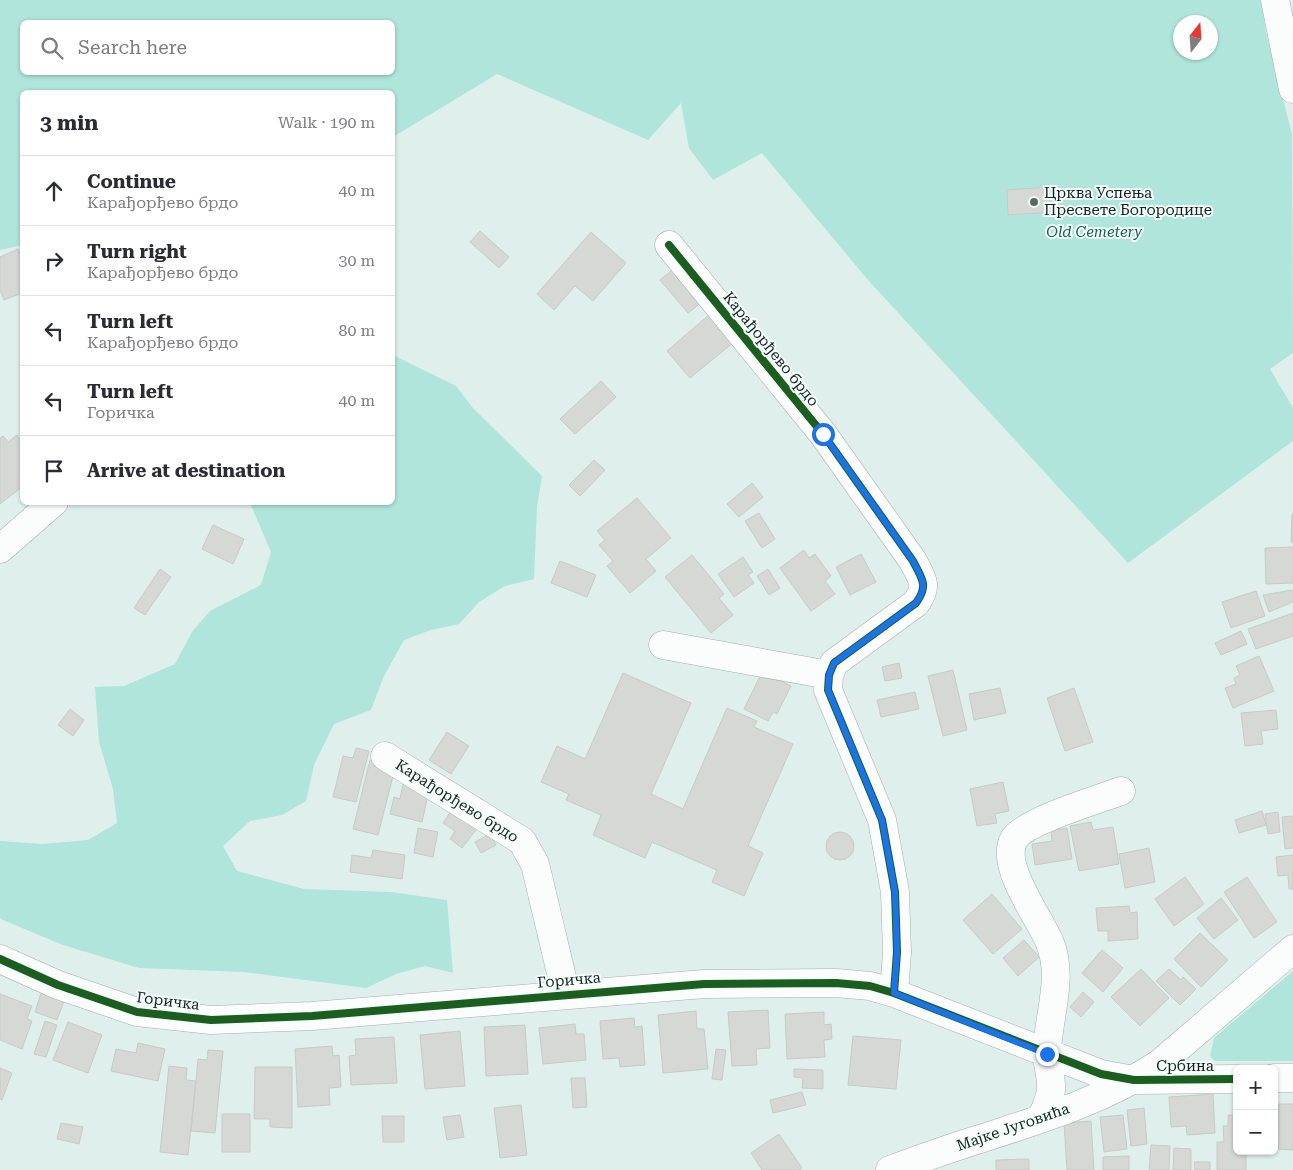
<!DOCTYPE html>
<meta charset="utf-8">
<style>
:root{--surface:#fff;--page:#f7f7f7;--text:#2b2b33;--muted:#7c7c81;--line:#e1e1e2}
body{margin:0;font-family:"Roboto Serif",serif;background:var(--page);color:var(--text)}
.controls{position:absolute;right:15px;bottom:15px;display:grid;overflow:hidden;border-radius:8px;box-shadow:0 1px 4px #0004}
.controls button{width:45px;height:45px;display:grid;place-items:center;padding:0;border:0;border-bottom:1px solid var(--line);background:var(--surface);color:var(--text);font:25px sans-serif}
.compass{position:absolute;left:1173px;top:15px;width:45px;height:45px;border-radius:50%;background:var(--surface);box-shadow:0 1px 4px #0004;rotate:17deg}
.stop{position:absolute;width:15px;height:15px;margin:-11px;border:4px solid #1a73e8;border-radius:50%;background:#fff}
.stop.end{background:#1a73e8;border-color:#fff;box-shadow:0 1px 5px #0008}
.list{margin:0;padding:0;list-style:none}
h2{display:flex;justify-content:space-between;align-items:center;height:65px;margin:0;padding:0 20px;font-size:21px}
h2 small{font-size:16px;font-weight:400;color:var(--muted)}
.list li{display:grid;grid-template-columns:32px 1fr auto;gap:15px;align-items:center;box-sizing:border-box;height:70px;padding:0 20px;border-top:1px solid var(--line)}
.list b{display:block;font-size:19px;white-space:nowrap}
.list p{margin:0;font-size:16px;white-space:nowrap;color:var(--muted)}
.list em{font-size:16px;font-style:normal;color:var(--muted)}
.icon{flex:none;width:28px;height:28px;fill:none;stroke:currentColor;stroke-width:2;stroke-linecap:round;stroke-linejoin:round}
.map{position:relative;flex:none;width:1293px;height:1170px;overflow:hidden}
.search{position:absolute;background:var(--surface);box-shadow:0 1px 4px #0004;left:20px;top:20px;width:375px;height:55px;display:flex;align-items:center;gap:12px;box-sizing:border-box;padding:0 18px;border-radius:8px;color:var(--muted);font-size:19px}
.panel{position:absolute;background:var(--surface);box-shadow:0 1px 4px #0004;left:20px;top:90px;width:375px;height:415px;border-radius:8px}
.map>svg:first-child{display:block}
.green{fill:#afe5da;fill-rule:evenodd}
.building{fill:#d5d8d4;stroke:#c7cbc7}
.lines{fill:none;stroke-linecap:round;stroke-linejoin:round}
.minor-casing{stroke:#a4b0ae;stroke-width:29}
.minor{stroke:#fafdfc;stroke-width:28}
.cycleway-casing{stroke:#f3fefb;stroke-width:11}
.cycleway{stroke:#1b5e20;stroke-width:8}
.route{stroke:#1a73e8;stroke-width:6}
.poi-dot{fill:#5c6866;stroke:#f3fefb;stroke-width:2}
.labels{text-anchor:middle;stroke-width:4;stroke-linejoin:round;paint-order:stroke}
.poi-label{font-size:15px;fill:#16201e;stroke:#f3fefb;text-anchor:start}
.park-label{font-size:15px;font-style:italic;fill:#1a5f55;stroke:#f3fefb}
.street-label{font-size:15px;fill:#16201e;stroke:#f3fefb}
</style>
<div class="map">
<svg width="1293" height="1170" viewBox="0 0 1293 1170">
<rect width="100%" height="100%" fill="#dfefec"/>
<path class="green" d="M0,0H1261L1266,33L1292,134L1293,353L1270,369L1293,408V441L1128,563L868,280L762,153L713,180L689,148L681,103L648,140L497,74L393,137L392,92H22V245L0,250ZM22,22H392V72H22ZM1180,22H1210V52H1180Z
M393,355L456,386L473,408L542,476L537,507L534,579L505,586L479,602L459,624L431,630L404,640L383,678L371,710L334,724L314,765L306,801L282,815L250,821L223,846L237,871L304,889L391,892L447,900L453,973L425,966L396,974L366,988L244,972L139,968L63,945L3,920L0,918V841L42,844L88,840L117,823L113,789L99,742L95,687L124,686L175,664L192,632L210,611L261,585L271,552L250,503L392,502Z
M1293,971V1061H1215L1210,1056L1214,1038Z"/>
<path class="building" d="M1052,187L1060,192L1061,197V206L1055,212L1008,215L1007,190Z
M480,231L509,257L499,268L470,242Z
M591,232L626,263L593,301L575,286L554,310L537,294Z
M18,249L22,257V293L4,300L0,290V257Z
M675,268L702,302L688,313L660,280Z
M710,314L734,342L690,378L667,351Z
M601,381L616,397L575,434L560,419Z
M17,435L22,443V487L0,504V438L3,436L8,442Z
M594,460L605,470L580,496L569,485Z
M752,483L763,497L739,517L727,504Z
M637,498L671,538L646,559L656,571L630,593L607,566L613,561L599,545L605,540L597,531Z
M759,513L775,539L762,548L745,521Z
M1292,514H1293V542H1291Z
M213,525L244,539L233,564L202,549Z
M1293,547V583L1266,584L1265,548Z
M804,550L809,558L815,554L831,576L825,581L835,594L811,611L780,568Z
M861,554L876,582L850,595L836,567Z
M692,555L724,594L719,598L733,615L711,633L665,577Z
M743,557L753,572L748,575L754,583L734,597L718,574Z
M560,561L596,575L587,597L551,583Z
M160,569L171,577L145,615L134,608Z
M768,569L780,588L769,595L757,576Z
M1293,590V602L1269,612L1263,595Z
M1256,591L1265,616L1231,628L1222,602Z
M1293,613V636L1256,649L1248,629Z
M1241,631L1247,644L1221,655L1215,643Z
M1259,656L1274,691L1233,708L1225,688L1236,684L1234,678L1240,675L1236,666Z
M899,663L902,678L885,681L882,667Z
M953,670L967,730L943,736L928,676Z
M762,672L791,686L777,714L773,712L768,721L744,709Z
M623,673L691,703L651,794L683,809L727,708L757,721L754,727L793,744L748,846L763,853L744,896L712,882L717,870L652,842L645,858L593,835L601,815L566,800L569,794L541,782L557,746L585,759Z
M1000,688L1006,713L974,720L969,694Z
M1074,688L1093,742L1065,751L1047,698Z
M915,692L919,709L881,717L877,700Z
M70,709L84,720L73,736L58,725Z
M1276,710L1278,729L1261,731L1263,744L1245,746L1241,713Z
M447,732L469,746L451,774L429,760Z
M356,748L369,751L356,802L333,797L343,756L353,758Z
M370,760L383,764L394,772L378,835L353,829Z
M1003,782L1009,811L995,814L997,823L977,826L970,789Z
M403,784L429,790L422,822L390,814L394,797L400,799Z
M453,808L479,826L462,848L450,839L455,831L443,823Z
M1262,811L1266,825L1239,833L1235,820Z
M1278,812L1280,832L1268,834L1265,814Z
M1293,816V848L1285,849L1282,817Z
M1091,822L1093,830L1113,827L1119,864L1079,871L1070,826Z
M418,828L438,832L433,857L414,853Z
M1067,828L1072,859L1035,865L1032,844L1052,841L1051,831Z
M826 846a14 14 0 1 1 28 0a14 14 0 1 1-28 0Z
M490,834L496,845L481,853L475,842Z
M1149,848L1155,882L1125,888L1119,854Z
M373,850L405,855L402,879L350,872L352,855L371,858Z
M1293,855V889H1289L1288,875L1278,876L1276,857Z
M1185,877L1204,904L1174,926L1155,899Z
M1247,877L1277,922L1254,938L1224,892Z
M992,894L1022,929L993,954L963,920Z
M1221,898L1238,920L1214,939L1197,918Z
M1129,906L1130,913L1137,912L1138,939L1108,941V931H1098L1096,908Z
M1200,933L1228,960L1201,987L1174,959Z
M1024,940L1039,957L1018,976L1003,958Z
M1102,950L1123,968L1103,992L1082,973Z
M1141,969L1169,998L1140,1026L1111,997Z
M1169,969L1181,980L1183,977L1196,989L1180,1005L1156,981Z
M1083,992L1094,1002L1081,1017L1070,1007Z
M41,993L64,1001L57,1020L35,1012Z
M0,994L32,1006L27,1019L32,1021L22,1049L0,1040Z
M768,1010L770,1048L756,1049L757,1065L732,1066L728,1012Z
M696,1011L697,1029H704L708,1069L663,1073L658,1015Z
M824,1012V1025L831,1024L832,1039L824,1040L825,1057L787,1059L785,1014Z
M634,1018L635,1027L642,1026L645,1065L620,1067L619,1058L603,1059L600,1021Z
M45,1021L57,1025L46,1057L34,1054Z
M68,1022L102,1035L88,1073L53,1060Z
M575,1024L576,1034H584L586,1060L543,1064L539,1028Z
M525,1025L528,1074L486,1076L484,1027Z
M460,1031L465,1086L425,1089L420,1035Z
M853,1036L901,1040L896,1089L848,1085Z
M394,1037L397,1083L351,1085L349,1056L356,1055L355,1039Z
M138,1043L165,1049L158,1081L111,1071L116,1049L136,1053Z
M332,1046L333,1056L339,1055L341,1087L329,1088L330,1105L298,1107L295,1049Z
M716,1049L726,1050L722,1080L712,1079Z
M208,1050L223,1051L215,1133L191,1131L198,1059L207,1060Z
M169,1066L187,1068L186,1080L196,1081L188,1155L160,1152Z
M255,1067H292V1128L270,1127V1119H254Z
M0,1068L12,1073L2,1100L0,1099Z
M794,1069L823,1070V1089L802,1088L803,1078L794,1077Z
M571,1078H585L587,1107L573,1108Z
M802,1092L806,1105L773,1113L770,1100Z
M1213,1094L1215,1133L1187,1135L1186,1126L1171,1127L1169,1097Z
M1279,1104H1293V1150L1278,1149Z
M521,1105L527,1155L500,1158L494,1108Z
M1144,1108L1147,1144L1131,1146L1127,1110Z
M222,1114H250V1152H222Z
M460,1115L464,1137L447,1140L443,1117Z
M1123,1115L1127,1149L1104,1152L1100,1117Z
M1228,1115H1237V1151H1246V1170H1217V1142H1224L1223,1126H1228Z
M382,1116H404V1142H383Z
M1091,1121L1094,1170H1067L1064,1123Z
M61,1123L83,1127L79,1144L57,1139Z
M779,1134L802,1168L799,1170H762L751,1153Z
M1151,1145L1170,1146L1169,1170H1149Z
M1174,1148L1191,1149V1170H1173Z
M1129,1156V1170H1103V1157Z
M1029,1159V1170H996V1160Z
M1194,1162H1210V1170H1195Z"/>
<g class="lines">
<defs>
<path id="minor" d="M1275,0L1293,89
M669,245L823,434L913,561C922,579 929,585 916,603L834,663L829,675L828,690L882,820L895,892L897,952L894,993
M0,549L54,502
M663,645L829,675
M385,756L522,841L535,864L566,994
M0,959L58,985L137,1012L211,1020L312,1016L704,984L836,983L870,986L894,993L1101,1074L1134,1080L1237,1079
M1274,1078H1293
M1041,1119C1045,1110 1050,1100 1051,1090C1052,1077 1047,1065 1047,1052C1048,1017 1064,978 1050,943C1040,918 999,866 1014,839C1025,821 1099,799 1121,791
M890,1170C920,1159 950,1148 980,1139C1042,1119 1104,1100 1159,1064L1293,949"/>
</defs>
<use href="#minor" class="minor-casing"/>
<use href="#minor" class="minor"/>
<defs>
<path id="cycleway" d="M669,245L823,434L913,561C922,579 929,585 916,603L834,663L829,675L828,690L882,820L895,892L897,952L894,993
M0,959L58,985L137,1012L211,1020L312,1016L704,984L836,983L870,986L894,993L1101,1074L1134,1080L1237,1079"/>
</defs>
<use href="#cycleway" class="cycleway-casing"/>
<use href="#cycleway" class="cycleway"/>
</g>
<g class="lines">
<path class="route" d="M823,434L913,561C922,579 929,585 916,603L834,663L829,675L828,690L882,820L895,892L897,952L894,993L1047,1054"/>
</g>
<circle class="poi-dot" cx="1034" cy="202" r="5"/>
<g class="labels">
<g class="poi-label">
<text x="1044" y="198">Црква Успења<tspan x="1044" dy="17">Пресвете Богородице</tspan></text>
</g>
<g class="park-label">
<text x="1094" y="237">Old Cemetery</text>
</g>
<g class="street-label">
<text transform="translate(771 349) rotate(51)" y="5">Карађорђево брдо</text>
<text transform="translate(457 801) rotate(32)" y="5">Карађорђево брдо</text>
<text transform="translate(569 980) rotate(-5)" y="5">Горичка</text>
<text transform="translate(168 1001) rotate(7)" y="5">Горичка</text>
<text x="1185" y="1071">Србина</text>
<text transform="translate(1013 1127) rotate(-19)" y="5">Мајке Југовића</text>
</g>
</g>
</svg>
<div class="controls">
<button>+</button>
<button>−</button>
</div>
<svg class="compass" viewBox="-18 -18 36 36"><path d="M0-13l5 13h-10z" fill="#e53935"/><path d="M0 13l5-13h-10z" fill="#7c7c81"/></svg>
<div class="stop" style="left:823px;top:434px"></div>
<div class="stop end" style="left:1047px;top:1054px"></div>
<div class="search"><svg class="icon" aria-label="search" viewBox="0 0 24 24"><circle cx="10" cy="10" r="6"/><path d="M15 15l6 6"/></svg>Search here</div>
<section class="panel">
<h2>3 min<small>Walk · 190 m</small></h2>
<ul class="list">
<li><svg class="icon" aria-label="ahead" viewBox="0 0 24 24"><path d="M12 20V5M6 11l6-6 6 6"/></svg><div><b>Continue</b><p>Карађорђево брдо</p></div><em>40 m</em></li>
<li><svg class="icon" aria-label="right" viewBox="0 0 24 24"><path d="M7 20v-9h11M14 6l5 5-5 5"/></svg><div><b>Turn right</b><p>Карађорђево брдо</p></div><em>30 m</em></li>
<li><svg class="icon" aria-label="left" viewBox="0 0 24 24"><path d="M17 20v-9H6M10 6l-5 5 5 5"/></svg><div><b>Turn left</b><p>Карађорђево брдо</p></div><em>80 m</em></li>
<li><svg class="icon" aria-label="left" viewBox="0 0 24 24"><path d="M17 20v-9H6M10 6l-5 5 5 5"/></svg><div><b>Turn left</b><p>Горичка</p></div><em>40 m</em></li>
<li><svg class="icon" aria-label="arrive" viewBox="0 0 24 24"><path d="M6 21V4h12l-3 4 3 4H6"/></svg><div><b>Arrive at destination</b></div></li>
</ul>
</section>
</div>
